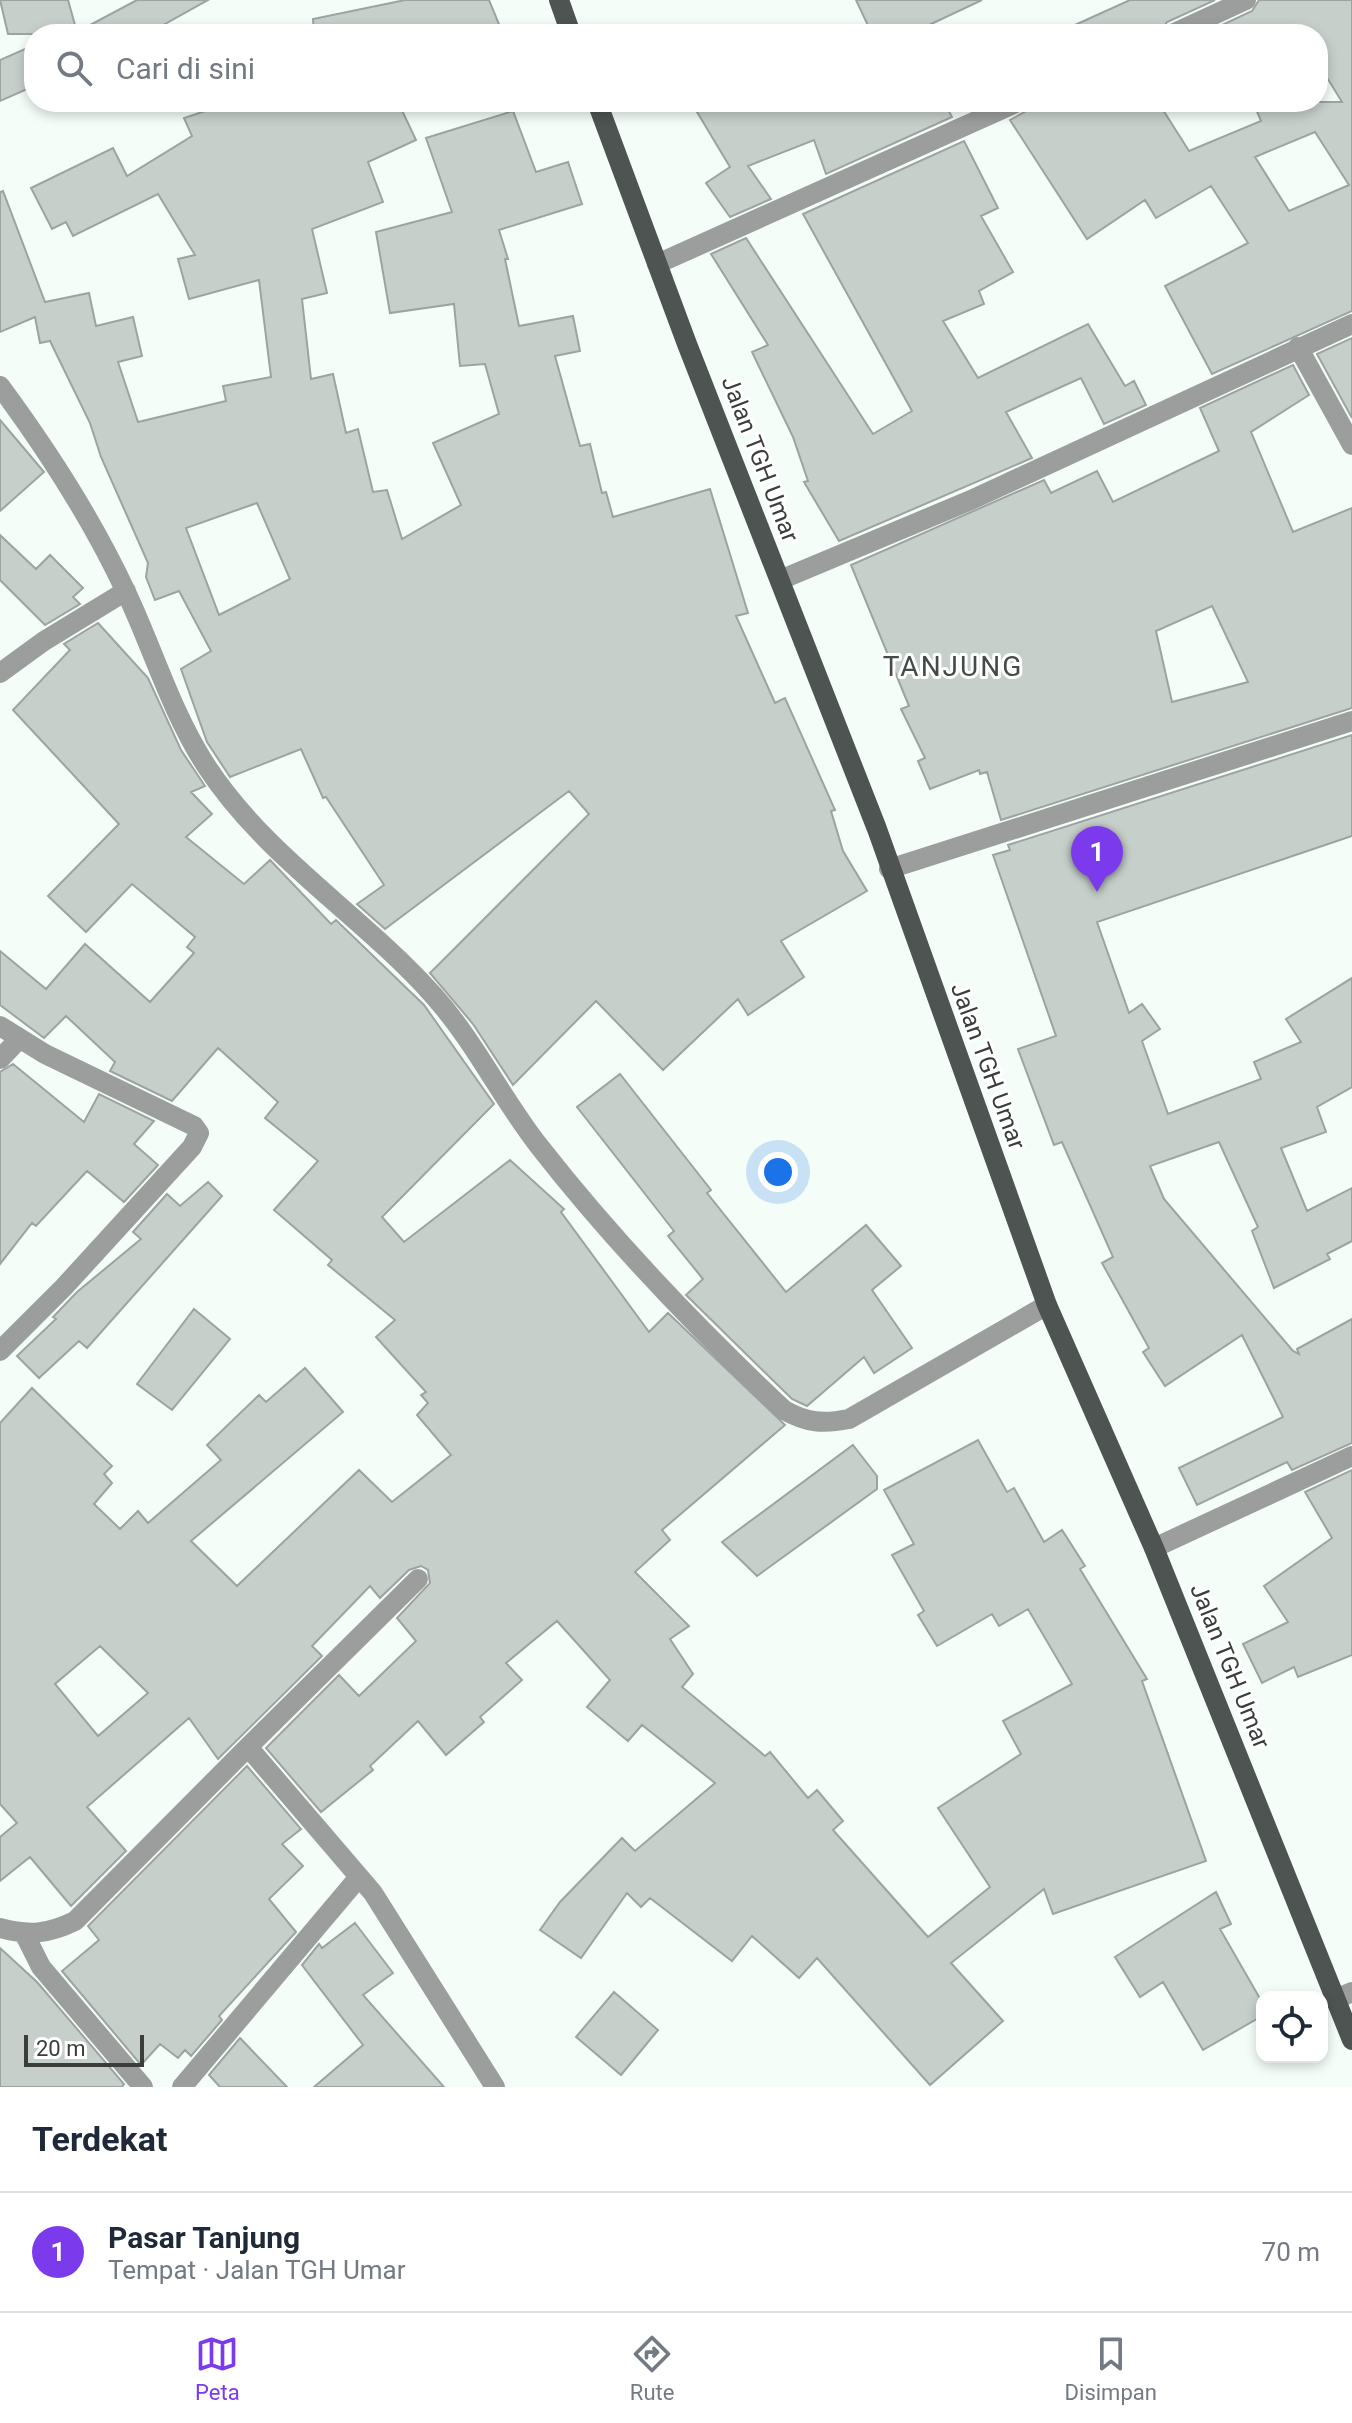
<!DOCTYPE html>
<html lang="id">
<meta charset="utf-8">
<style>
:root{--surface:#fff;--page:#f6f6f7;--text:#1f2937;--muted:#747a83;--line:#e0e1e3;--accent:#7c3aed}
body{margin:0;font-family:Roboto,sans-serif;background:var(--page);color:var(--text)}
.controls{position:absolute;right:24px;bottom:24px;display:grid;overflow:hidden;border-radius:16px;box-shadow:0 4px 12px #0003}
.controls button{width:72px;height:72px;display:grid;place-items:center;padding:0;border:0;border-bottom:2px solid var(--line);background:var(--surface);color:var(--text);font:40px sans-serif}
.scale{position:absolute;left:24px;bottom:20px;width:120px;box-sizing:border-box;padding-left:8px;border:4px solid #3a3d3c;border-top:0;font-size:22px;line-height:28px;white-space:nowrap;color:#3a3d3c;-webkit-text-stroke:6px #fff;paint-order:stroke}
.you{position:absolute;left:778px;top:1172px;width:28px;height:28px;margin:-20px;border:6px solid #fff;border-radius:50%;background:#1a73e8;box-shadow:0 0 0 12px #1a73e833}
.badge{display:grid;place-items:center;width:52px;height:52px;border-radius:50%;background:var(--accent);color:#fff;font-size:26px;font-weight:700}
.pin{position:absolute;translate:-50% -66px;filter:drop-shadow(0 2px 4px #0008)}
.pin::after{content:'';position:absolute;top:42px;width:28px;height:24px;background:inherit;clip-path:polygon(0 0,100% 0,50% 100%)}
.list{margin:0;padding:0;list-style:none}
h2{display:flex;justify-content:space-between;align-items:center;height:104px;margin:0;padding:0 32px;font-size:34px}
h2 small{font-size:26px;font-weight:400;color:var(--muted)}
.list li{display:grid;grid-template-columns:52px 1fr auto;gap:24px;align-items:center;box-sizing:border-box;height:120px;padding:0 32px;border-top:2px solid var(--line)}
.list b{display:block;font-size:30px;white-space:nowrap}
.list p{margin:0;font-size:26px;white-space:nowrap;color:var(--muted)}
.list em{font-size:26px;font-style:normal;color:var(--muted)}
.icon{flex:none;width:44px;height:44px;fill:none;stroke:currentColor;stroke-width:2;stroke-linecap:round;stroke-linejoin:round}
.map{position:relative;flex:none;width:1352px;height:2087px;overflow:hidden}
.search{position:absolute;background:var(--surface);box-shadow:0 4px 12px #0003;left:24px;right:24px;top:24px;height:88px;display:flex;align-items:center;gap:20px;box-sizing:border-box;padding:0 28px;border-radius:32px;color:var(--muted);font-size:30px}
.sheet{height:224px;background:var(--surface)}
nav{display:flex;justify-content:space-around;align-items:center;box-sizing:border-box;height:112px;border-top:2px solid var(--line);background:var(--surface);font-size:22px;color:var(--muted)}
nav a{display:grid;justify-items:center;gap:4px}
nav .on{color:var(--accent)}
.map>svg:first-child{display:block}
.building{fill:#c7cfcb;stroke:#9ca4a0;stroke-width:2;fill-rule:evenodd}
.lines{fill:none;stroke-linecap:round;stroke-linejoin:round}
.minor{stroke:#9b9e9d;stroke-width:20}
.major{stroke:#4e5451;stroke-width:20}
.labels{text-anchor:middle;stroke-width:6;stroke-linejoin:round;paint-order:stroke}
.street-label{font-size:24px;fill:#3a3d3c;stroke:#fff}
.quarter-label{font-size:28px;letter-spacing:2px;fill:#434a47;stroke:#fff}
</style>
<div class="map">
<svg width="1352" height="2087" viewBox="0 0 1352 2087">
<rect width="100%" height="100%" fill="#f5fdf9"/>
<path class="building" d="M0,0H68L77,32L137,0H208L147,34H8Z
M405,0H489L503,34H314L313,19Z
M856,0H982L910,34H872Z
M1130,0H1215L1167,22L1159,34H1055Z
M1259,0H1352V311L1212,374L1165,286L1248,243L1211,186L1156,218L1145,200L1087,239L1010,120L1028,110L1031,102H1158L1189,151L1261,121L1253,102H1342L1318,63V34H1224L1220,26L1252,11ZM1315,132L1349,185L1289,211L1255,157Z
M34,45V86L0,101V60Z
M232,102H398L416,140L368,162L383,202L312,229L327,293L302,299L311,379L333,374L346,433L358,429L373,492L387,490L402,539L461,505L433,443L499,414L485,364L460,366L454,304L390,313L376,232L452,212L426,138L513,111L536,172L568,162L582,204L499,230L508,259H505L519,326L573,316L580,351L555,356L580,446L590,444L602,493L606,492L613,517L710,489L748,613L736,616L775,703L785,698L835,810L831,811L843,851L867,891L781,941L804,977L748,1015L738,999L663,1070L596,1001L513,1085L473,1024L430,973L589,814L569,791L385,929L357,904L384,885L326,797L323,798L301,749L230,777L207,742L181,669L211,651L179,591L155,600L146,577L148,563L101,457L90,423L50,341L40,343L35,317L0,332V192L3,191L45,302L89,293L96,326L133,317L142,356L118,362L138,422L226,401L223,386L271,377L259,280L189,299L178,259L195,255L158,194L73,236L66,222L52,229L31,188L113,148L127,176L192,136L184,118ZM257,503L290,579L219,615L186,528Z
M691,102H944L952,117L826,174L814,140L748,166L771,199L730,217L706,183L730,167Z
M964,141L998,208L981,216L1013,272L979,291L984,304L943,321L978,378L1088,324L1125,386L1134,381L1146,405L1104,424L1081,378L1006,412L1032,458L839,541L804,482L808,481L793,437L752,352L768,345L711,254L746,238L873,434L912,411L803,214Z
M1352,338V418L1317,354Z
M1293,365L1309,395L1251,432L1293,532L1352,508V708L1001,820L987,772L980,774L979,770L930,789L918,761L925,758L901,709L909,706L851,565L1044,480L1051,493L1097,471L1113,502L1219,451L1200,408ZM1212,606L1248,682L1172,702L1156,631Z
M0,420L44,472L0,511Z
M0,535L36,569L50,555L83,588L73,597L80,604L45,625L0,580Z
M98,623L148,678L181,750L205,786L191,792L212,814L186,837L244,884L270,860L331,924L336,920L424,1005L494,1104L382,1217L404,1242L510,1160L564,1209L561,1212L649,1332L668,1313L785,1425L662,1530L670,1540L635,1572L689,1626L670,1639L693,1674L682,1687L765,1756L770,1752L808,1798L817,1790L843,1821L833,1830L928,1937L990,1887L938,1808L1021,1754L1003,1721L1072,1684L1028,1609L999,1626L992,1614L937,1646L918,1615L924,1611L892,1555L914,1544L884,1490L978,1440L1007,1492L1014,1488L1044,1542L1062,1530L1085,1566L1080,1569L1147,1679L1142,1681L1206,1861L1053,1914L1044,1889L951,1963L1003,2021L930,2085L817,1958L799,1978L752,1936L732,1961L650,1898L641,1907L627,1893L581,1958L540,1930L560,1902L622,1838L635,1851L715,1783L642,1725L628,1741L587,1707L610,1680L557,1621L506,1663L522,1680L480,1717L484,1722L446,1755L418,1721L370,1766L373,1770L321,1812L266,1748L339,1675L359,1696L416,1641L397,1618L430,1583L428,1570L421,1566L409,1570L380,1598L370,1586L312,1646L322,1656L218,1759L189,1718L87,1807L126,1851L71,1906L30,1857L0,1881V1837L17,1823L0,1804V1423L32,1388L112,1466L104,1474L112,1483L94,1504L120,1529L138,1511L148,1523L221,1460L207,1445L259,1395L266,1402L305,1368L343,1412L191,1541L237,1586L359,1470L392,1502L451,1455L417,1415L428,1403L421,1395L426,1392L376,1337L395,1320L328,1265L332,1260L274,1210L318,1161L265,1118L278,1102L218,1048L172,1101L110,1071L115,1062L66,1016L44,1038L0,1005V951L46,989L85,944L150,1002L194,953L187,947L195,937L132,884L86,932L48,896L119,824L13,710L70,650L64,644ZM100,1646L148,1693L98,1736L55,1684Z
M1352,735V836L1097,922L1129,1013L1142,1004L1160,1029L1142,1041L1168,1114L1261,1079L1254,1062L1301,1042L1286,1019L1352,978V1087L1317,1107L1326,1132L1281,1148L1307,1211L1352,1188V1241L1327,1254L1330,1259L1274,1288L1252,1231L1258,1227L1219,1142L1150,1166L1164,1199L1293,1351L1299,1354L1297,1349L1352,1319V1443L1292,1470L1287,1462L1197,1505L1179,1468L1283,1417L1242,1335L1165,1386L1143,1352L1149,1348L1102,1263L1113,1257L1062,1142L1054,1145L1018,1049L1056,1036L993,855L1010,850L1008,845Z
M13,1064L84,1122L99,1094L154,1121L134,1144L158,1165L124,1202L87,1171L36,1226L32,1223L0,1264V1072Z
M620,1074L711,1190L707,1193L786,1292L866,1225L901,1266L872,1290L912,1348L874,1373L864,1357L807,1406L792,1399L686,1295L703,1279L668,1236L674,1231L577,1107Z
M208,1182L222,1196L87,1348L79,1341L39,1378L17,1356L56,1319L53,1317L77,1292L141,1239L133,1232L167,1194L180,1206Z
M194,1309L230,1339L172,1410L137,1384Z
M853,1445L877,1476V1489L757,1576L722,1542Z
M1352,1470V1655L1298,1677L1294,1667L1262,1683L1243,1644L1288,1622L1264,1586L1332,1538L1305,1492Z
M247,1766L301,1829L282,1844L303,1866L269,1899L296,1932L219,2016L222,2020L191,2056L185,2050L178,2058L160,2044L141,2065L62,1971L99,1940L88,1926Z
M1216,1892L1231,1924L1220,1929L1262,2002V2016L1203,2050L1163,1982L1140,1997L1115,1957Z
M355,1923L393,1973L363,1995L444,2087H314L363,2045L302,1965L319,1944L322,1948Z
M0,1948L37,1982L124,2084L122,2087H0Z
M614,1992L658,2030L621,2075L576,2037Z
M240,2038L287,2087H220L209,2075Z"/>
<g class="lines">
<path class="minor" d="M1172,34L1246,0
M657,264L1018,102
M1298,347L1352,445
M0,386C48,451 92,519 126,592C153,649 171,711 205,764C265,857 362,915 434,996C475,1042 502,1099 539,1146C610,1237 700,1331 784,1410C807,1423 823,1424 849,1419L1047,1305
M780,580L971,500L1352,324
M0,673L44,641L126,591
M889,869L1352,721
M0,1026L45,1054L194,1126L199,1133L192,1147L64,1287L0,1351
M0,1059L18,1040
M1154,1548L1352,1456
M248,1747L418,1579
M0,1928C29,1936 48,1934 75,1921L248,1747L373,1893L495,2087
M25,1935L41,1967L143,2087
M1336,1999L1352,1992
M182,2087L359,1877"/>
<path class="major" d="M559,0L571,34
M597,102L687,344L877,829L1047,1305L1154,1548L1352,2040"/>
</g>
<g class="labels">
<g class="street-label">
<text transform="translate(760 459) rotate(69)" y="8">Jalan TGH Umar</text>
<text transform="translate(988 1066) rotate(70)" y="8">Jalan TGH Umar</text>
<text transform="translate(1230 1666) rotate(68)" y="8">Jalan TGH Umar</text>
</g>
<g class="quarter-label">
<text x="953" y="676">TANJUNG</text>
</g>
</g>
</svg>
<div class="controls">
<button><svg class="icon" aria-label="locate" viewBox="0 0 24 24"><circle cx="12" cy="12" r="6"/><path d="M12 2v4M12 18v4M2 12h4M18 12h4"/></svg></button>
</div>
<div class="scale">20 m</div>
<div class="you"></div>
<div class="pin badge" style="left:1097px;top:892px">1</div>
<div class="search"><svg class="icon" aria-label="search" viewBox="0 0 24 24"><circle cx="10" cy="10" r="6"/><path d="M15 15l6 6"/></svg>Cari di sini</div>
</div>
<section class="sheet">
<h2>Terdekat<small></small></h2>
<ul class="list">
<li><span class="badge">1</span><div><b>Pasar Tanjung</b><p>Tempat · Jalan TGH Umar</p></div><em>70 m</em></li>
</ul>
</section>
<nav>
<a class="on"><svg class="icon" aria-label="map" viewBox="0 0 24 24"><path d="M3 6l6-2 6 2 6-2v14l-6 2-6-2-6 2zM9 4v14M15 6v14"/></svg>Peta</a>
<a><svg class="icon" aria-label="directions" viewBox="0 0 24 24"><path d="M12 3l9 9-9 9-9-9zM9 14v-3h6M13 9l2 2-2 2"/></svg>Rute</a>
<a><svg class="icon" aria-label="saved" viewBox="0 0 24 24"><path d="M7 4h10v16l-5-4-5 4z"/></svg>Disimpan</a>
</nav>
